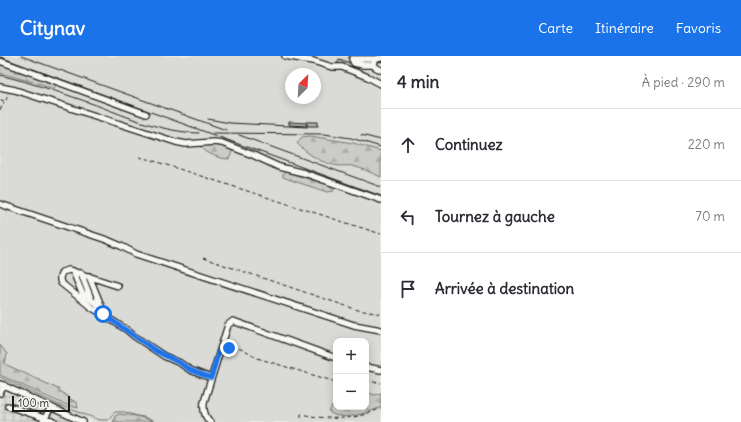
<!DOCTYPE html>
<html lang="fr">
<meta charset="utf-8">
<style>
:root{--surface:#fff;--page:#f2f2f3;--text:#2b2b33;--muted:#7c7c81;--line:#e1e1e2;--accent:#1a73e8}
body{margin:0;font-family:Delius,sans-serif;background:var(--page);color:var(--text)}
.controls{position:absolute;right:12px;bottom:12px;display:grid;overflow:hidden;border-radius:8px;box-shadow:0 2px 10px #0003}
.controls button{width:36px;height:36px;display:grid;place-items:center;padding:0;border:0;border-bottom:1px solid var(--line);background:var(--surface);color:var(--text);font:20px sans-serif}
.compass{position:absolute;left:285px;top:12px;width:36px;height:36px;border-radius:50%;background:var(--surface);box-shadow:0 2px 10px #0003;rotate:24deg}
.scale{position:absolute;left:12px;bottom:10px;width:58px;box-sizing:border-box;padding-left:4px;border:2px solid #1c1c1c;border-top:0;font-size:11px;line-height:14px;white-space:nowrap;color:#1c1c1c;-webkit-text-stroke:3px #f6f6f2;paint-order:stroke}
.stop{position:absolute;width:12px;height:12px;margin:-9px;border:3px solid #1a73e8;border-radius:50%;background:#fff}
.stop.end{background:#1a73e8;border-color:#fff;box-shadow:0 1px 4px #0008}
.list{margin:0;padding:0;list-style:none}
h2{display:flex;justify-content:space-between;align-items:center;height:52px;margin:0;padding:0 16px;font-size:17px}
h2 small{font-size:13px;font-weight:400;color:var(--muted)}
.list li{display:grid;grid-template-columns:26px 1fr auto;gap:12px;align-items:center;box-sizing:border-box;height:72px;padding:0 16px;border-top:1px solid var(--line)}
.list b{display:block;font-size:15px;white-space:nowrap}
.list em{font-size:13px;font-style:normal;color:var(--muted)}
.icon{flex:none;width:22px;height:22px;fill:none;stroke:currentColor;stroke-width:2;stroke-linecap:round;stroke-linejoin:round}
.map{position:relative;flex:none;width:381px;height:366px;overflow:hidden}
header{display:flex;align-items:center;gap:24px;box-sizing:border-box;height:56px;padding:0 20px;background:var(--accent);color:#fff}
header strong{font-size:19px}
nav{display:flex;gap:22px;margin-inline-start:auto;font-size:14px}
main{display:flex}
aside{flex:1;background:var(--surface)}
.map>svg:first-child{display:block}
.built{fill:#dadad6;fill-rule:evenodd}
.industrial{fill:url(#industrial-grid)}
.forest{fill:url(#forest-firs);stroke:#747472}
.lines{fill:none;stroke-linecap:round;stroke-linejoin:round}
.stream{stroke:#6d6d6c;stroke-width:1}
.building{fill:#b6b6b3;stroke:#1c1c1c}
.minor-casing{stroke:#1c1c1c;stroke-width:8}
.path{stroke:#1c1c1c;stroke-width:1;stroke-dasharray:4 3;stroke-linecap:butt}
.minor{stroke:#f6f6f2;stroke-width:5.5}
.rail{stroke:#1c1c1c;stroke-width:1}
.route{stroke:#1a73e8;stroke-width:5}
</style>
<header>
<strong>Citynav</strong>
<nav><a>Carte</a><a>Itinéraire</a><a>Favoris</a></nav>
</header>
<main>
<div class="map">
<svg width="381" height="366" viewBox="0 0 381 366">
<defs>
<pattern id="industrial-grid" width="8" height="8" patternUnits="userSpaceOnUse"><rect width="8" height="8" fill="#dadad6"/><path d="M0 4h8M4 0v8" fill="none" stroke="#babab7"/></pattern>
<pattern id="forest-firs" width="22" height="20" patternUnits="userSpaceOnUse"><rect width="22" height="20" fill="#cbcbc7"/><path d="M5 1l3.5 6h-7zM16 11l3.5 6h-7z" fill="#aeaeaa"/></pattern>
</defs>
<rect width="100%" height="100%" fill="#e9e9e5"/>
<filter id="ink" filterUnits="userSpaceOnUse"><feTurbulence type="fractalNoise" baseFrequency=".025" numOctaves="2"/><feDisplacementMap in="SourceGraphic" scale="8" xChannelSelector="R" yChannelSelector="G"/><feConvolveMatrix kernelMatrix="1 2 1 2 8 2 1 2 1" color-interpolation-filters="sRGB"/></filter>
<g filter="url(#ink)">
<path class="built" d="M0,0H381V366H147L119,360L110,366H96L52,349L0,325ZM291,18H315V42H291ZM336,285H366V351H336Z"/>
<path class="industrial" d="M0,333L72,366H0Z"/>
<path class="forest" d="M0,8C7,9 14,16 20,16L54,26L56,29L53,33L44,29L0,17Z
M310,80L353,87L381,95V121C372,117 362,112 352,110C348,109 344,110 340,110C325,109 306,98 297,87L302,81Z
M213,86L231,93L232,96L229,103C220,103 207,98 201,91L203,89Z
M285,116C293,118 300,120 308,123C318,126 327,123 334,135L327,136L288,123L283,121V118Z
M0,289L7,298L5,308L58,333L69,342L77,347L78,352L63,348L0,319Z
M369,337L375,339L381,337V351C368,357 342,366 329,356L332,350L336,347V351H366V338Z
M119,358L144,361L152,365V366H113L115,360Z"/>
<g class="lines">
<path class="stream" d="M0,321L59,349L100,364H107L115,356H125L155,366"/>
</g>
<path class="building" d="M339,3L359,10L357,15L337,8Z
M289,66L307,67V70L289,69Z
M307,66H318V70H307Z"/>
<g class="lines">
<defs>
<path id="minor" d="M285,0L313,5L332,11H342L368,21L381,28
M381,2L376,3L374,7L375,11L381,14
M0,5L146,58
M374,9H363L354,7L352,3H376
M0,31L15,34L176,86L186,88L214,86L222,87L253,99L279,111L304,117L381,144
M0,148L107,184L121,190L136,198L354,269L381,274
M73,215L82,237L101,251
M81,217L91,243
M89,220L102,252
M118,230L69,214L62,216C60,221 59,223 61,227L91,251L127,274L134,280L164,300L180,307L190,314L211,322
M366,311L381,314
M0,328L83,366
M0,337L4,329
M8,350L41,361L54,366
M43,366L51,351
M210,366C204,360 203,354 204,346L228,269L233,265L336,302"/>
</defs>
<use href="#minor" class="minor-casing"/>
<path class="path" d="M0,44L6,45L8,37
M0,54L4,46
M139,101L151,104L381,178
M203,202L358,254L381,258
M225,292L241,293L257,302L336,326
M366,325L381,327
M301,361V358C329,364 355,365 381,352"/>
<use href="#minor" class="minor"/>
<path class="rail" d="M21,0L226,74
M0,1L381,140
M0,19C33,27 65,38 96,49C130,62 163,76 199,77
M208,63L230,67L307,71
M213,77L324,78L351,82L381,91
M239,79L381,131
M361,79L381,84"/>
</g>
</g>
<g class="lines" filter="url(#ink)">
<path class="route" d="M103,258L156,295L180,307L190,314L211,322L219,295L229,292"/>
</g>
</svg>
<div class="controls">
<button>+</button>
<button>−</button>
</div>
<svg class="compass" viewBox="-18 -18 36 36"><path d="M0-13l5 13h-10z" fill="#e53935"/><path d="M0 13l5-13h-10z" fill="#7c7c81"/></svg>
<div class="scale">100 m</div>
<div class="stop" style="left:103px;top:258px"></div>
<div class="stop end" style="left:229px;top:292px"></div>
</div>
<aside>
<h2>4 min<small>À pied · 290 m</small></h2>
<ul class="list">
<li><svg class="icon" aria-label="ahead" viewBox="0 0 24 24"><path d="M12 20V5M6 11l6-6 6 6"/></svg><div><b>Continuez</b></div><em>220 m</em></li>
<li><svg class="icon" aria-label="left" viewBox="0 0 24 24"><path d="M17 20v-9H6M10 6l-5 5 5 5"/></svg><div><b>Tournez à gauche</b></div><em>70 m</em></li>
<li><svg class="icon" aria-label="arrive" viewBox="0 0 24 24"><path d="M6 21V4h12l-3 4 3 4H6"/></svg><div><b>Arrivée à destination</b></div></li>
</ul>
</aside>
</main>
